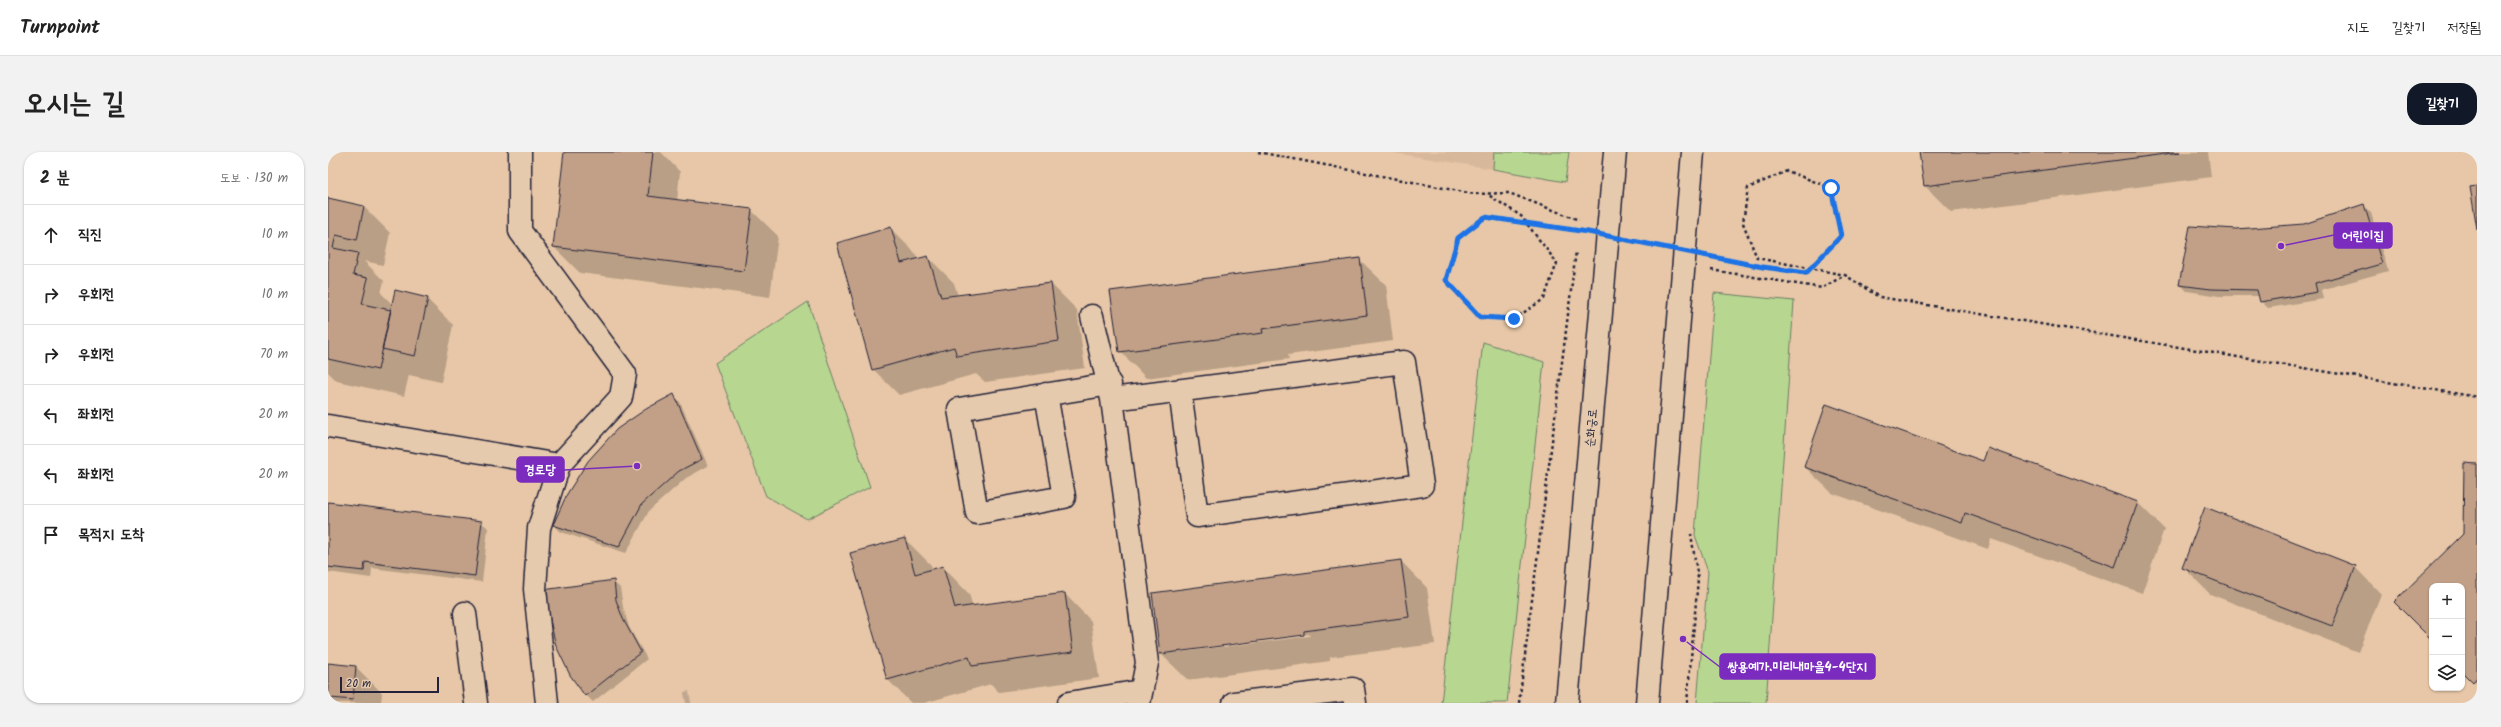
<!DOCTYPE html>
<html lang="ko">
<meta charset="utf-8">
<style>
:root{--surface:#fff;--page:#f2f2f2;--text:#222;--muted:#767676;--line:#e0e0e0;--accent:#111827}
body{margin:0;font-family:Kalam,"Poor Story",sans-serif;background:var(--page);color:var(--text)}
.controls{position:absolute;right:12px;bottom:12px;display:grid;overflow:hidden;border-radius:8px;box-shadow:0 1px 3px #0004}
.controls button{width:36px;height:36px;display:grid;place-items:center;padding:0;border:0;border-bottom:1px solid var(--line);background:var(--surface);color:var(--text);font:20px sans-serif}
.scale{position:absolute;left:12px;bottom:10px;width:99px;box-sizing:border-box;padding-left:4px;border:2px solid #22223b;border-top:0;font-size:11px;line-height:14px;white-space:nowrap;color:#22223b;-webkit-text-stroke:3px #e6caad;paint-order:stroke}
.stop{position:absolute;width:12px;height:12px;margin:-9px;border:3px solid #1a73e8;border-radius:50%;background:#fff}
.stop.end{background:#1a73e8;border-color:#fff;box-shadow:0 1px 4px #0008}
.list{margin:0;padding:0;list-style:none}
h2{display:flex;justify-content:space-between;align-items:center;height:52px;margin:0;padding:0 16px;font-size:17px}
h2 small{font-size:13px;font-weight:400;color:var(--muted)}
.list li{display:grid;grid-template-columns:26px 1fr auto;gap:12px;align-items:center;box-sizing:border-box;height:60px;padding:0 16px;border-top:1px solid var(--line)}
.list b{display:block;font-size:15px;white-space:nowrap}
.list em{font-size:13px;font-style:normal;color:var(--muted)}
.icon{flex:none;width:22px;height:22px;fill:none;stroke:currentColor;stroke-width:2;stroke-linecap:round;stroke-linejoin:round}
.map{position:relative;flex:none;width:2149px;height:551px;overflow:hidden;border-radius:16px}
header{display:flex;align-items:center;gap:24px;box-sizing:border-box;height:56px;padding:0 20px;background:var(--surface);border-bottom:1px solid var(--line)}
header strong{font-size:19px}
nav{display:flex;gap:22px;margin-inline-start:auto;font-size:14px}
.intro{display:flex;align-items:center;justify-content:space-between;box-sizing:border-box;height:96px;padding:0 24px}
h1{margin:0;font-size:28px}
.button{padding:10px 18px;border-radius:16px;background:var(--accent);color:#fff;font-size:14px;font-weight:700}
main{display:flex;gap:24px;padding:0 24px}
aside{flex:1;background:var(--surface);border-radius:16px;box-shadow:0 1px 3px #0004}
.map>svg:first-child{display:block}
.built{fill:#d8b89b}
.green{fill:#b7d790;stroke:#6c7c66}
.shadow{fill:#0003;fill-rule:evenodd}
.building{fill:#c2a087;stroke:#22223b}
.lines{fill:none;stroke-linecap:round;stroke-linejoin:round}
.minor-tunnel{stroke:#c0a691;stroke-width:22;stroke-dasharray:22 11;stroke-linecap:butt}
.minor-casing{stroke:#22223b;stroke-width:25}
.path{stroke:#22223b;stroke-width:2.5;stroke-dasharray:3 3;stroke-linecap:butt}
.minor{stroke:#e6caad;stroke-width:22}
.path-bridge{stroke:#22223b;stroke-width:2.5;stroke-dasharray:3 3;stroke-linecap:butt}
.route{stroke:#1a73e8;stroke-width:5}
.labels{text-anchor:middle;stroke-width:3;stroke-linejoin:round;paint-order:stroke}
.street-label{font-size:12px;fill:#22223b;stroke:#e6caad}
.leader{fill:none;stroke:#7b2cbf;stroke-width:1.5}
.callout-dot{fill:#7b2cbf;stroke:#e6caad;stroke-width:1.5}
.callout{fill:#7b2cbf;stroke:#7b2cbf;stroke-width:1.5}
.callout-label{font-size:13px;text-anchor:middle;font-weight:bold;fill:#fff}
</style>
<header>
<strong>Turnpoint</strong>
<nav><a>지도</a><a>길찾기</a><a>저장됨</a></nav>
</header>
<div class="intro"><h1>오시는 길</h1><a class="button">길찾기</a></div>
<main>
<aside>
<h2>2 분<small>도보 · 130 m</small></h2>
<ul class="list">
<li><svg class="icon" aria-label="ahead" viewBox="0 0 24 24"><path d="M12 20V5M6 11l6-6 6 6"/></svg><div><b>직진</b></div><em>10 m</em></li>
<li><svg class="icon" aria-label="right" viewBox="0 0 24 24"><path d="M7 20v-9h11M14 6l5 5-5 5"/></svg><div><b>우회전</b></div><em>10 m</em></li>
<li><svg class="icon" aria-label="right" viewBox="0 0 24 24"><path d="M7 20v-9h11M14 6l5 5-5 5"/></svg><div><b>우회전</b></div><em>70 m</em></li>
<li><svg class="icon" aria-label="left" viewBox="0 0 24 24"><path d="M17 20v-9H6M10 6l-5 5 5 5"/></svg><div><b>좌회전</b></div><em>20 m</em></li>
<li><svg class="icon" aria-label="left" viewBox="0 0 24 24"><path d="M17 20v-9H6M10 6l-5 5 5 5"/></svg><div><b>좌회전</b></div><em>20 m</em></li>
<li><svg class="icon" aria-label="arrive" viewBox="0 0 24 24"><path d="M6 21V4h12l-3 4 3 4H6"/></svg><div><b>목적지 도착</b></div></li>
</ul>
</aside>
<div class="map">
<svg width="2149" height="551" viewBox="0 0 2149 551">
<rect width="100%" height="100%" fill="#e7c7a7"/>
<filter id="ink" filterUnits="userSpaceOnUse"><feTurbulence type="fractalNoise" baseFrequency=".025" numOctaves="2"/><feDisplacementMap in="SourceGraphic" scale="8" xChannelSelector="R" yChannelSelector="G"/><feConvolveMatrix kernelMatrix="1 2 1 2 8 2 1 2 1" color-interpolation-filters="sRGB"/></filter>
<g filter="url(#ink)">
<path class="built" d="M1060,0H1166L1165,17Z"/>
<path class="green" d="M1166,0H1241L1237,30L1165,17Z
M1386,141L1466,149L1438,551H1369L1380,420L1367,383Z
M480,150L542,335L479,367L438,344L387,211Z
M1155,190L1216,210L1179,551H1113Z"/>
<path class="shadow" d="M237,0H333L352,20L349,49L423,58L450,84L442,145L252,121L226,95Z
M1592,0H1880L1883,25L1623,60L1597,34Z
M0,47L36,55L62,81L55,113L36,109L56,129L53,141L65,153L99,147L125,173L113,230L81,223L76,244L9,229L0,220Z
M2036,54L2043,61L2060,119L1993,138L1995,147L1940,156L1933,149L1932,144H1891L1859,139L1852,132L1908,78L1976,73Z
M563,77L589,103L590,108L600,105L626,131L630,144L723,132L749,158L757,216L657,230L648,222L571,243L545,217Z
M1031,107L1058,133L1065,189L960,203L961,207L818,226L792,199Z
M345,243L352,250L380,314L358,326L321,359L298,401L233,380L226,373Z
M1660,298L1810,351L1836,377L1814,441L1663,387L1660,397L1504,341L1477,315L1656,310Z
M2149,313V532L2134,517V434H2104V487L2068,450L2136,382Z
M0,351L153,370L160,376L154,430L44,416L43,426L0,420Z
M577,387L603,413L605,418L615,415L641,442L645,455L737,442L763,469L771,526L671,540L663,532L596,551H583L560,528Z
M1073,409L1099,436L1107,492L1002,505V509L860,528L833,502L825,442ZM981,482L982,484L854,500V498Z
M1855,415H2027L2053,442L2030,500L1882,442Z
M285,429L292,436L295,455L301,475L319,507L265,550L258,543Z
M0,512L28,515L54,541L53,551H0Z"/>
<path class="building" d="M236,0H325L320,44L424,57L416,119L225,95Z
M1591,0H1852L1596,34Z
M2149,34V77L2142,35Z
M0,46L36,54L29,88L8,83L5,96L30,101L25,123L40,126L34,152L63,158L50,218L0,207Z
M2036,52L2054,112L1987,131L1989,140L1932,150L1929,138L1883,137L1851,133L1862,74L1908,77L1976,72Z
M563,75L573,111L600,104L613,145L723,131L731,189L629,204L626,195L544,218L509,91Z
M1032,106L1039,163L934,177L935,181L791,200L782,139Z
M67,138L100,146L87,204L54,197Z
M346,242L374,307L351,319L314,352L291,395L225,373L239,342L260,309L289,277L318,257Z
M1498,252L1655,309L1660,296L1810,350L1787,415L1637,361L1634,371L1476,315Z
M2136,311L2149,312V525L2145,530L2134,519V434H2104V488L2066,450L2135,382Z
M0,350L154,369L147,424L37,410L36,419L0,415Z
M1877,355L2028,414L2004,474L1854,416Z
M577,386L587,422L615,414L627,456L737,441L745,500L644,514L641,505L559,528L522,401Z
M1073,408L1081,465L976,479V483L832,502L824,441Z
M286,428L288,448L295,467L313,500L257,544L242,523L228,494L215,438Z
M0,511L28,514L25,548L3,546V551H0Z"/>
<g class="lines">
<path class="minor-tunnel" d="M358,551L363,550"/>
<defs>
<path id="minor" d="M192,0V79L297,222L293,245L231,313L211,376L207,437L219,551
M764,164L784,247L819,511L811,551
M718,242L736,345L649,361L631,257L782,232
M784,247L1076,210L1094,333L869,364L852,239
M0,274L231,313
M137,461L148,551
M741,551L813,539
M906,551L1025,537L1027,551
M1239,551L1287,0
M1319,551L1365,0"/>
</defs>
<use href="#minor" class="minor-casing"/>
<path class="path" d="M930,0L1146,42L1181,41L1251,68
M1157,65L1130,86L1118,128L1152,165L1186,167L1216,147L1229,111L1193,64L1159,42
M1513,84L1503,36L1459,19L1420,36L1415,71L1429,106L1517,123
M1383,118L1494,136L1517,123L1551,145L2149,245
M1191,551L1248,99
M1359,551L1370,427L1363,382"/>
<use href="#minor" class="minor"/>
<path class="path-bridge" d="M1157,65L1260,80L1435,115L1478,121L1513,84"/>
</g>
</g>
<g class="lines" filter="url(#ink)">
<path class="route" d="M1186,167L1152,165L1118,128L1130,86L1157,65L1260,80L1435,115L1478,121L1513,84L1503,36"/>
</g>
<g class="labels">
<g class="street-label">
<text transform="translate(1263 276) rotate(-85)" y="4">순화궁로</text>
</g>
</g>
<path class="leader" d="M1953 94L2006 83M309 314L236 318M1355 487L1392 515"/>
<g class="callout-dot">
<circle cx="1953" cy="94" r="4"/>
<circle cx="309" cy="314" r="4"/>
<circle cx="1355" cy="487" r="4"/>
</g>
<g class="callout">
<rect x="2006" y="71" width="58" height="25" rx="4"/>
<rect x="189" y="305" width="47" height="25" rx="4"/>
<rect x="1392" y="502" width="155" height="25" rx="4"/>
</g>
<g class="callout-label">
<text x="2035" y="88">어린이집</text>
<text x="212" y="322">경로당</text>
<text x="1469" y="519">쌍용예가.미리내마을4-4단지</text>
</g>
</svg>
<div class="controls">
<button>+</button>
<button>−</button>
<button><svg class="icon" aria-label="layers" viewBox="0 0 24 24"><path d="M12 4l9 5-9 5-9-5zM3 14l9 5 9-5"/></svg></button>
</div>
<div class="scale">20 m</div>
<div class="stop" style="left:1503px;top:36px"></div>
<div class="stop end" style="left:1186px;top:167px"></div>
</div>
</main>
